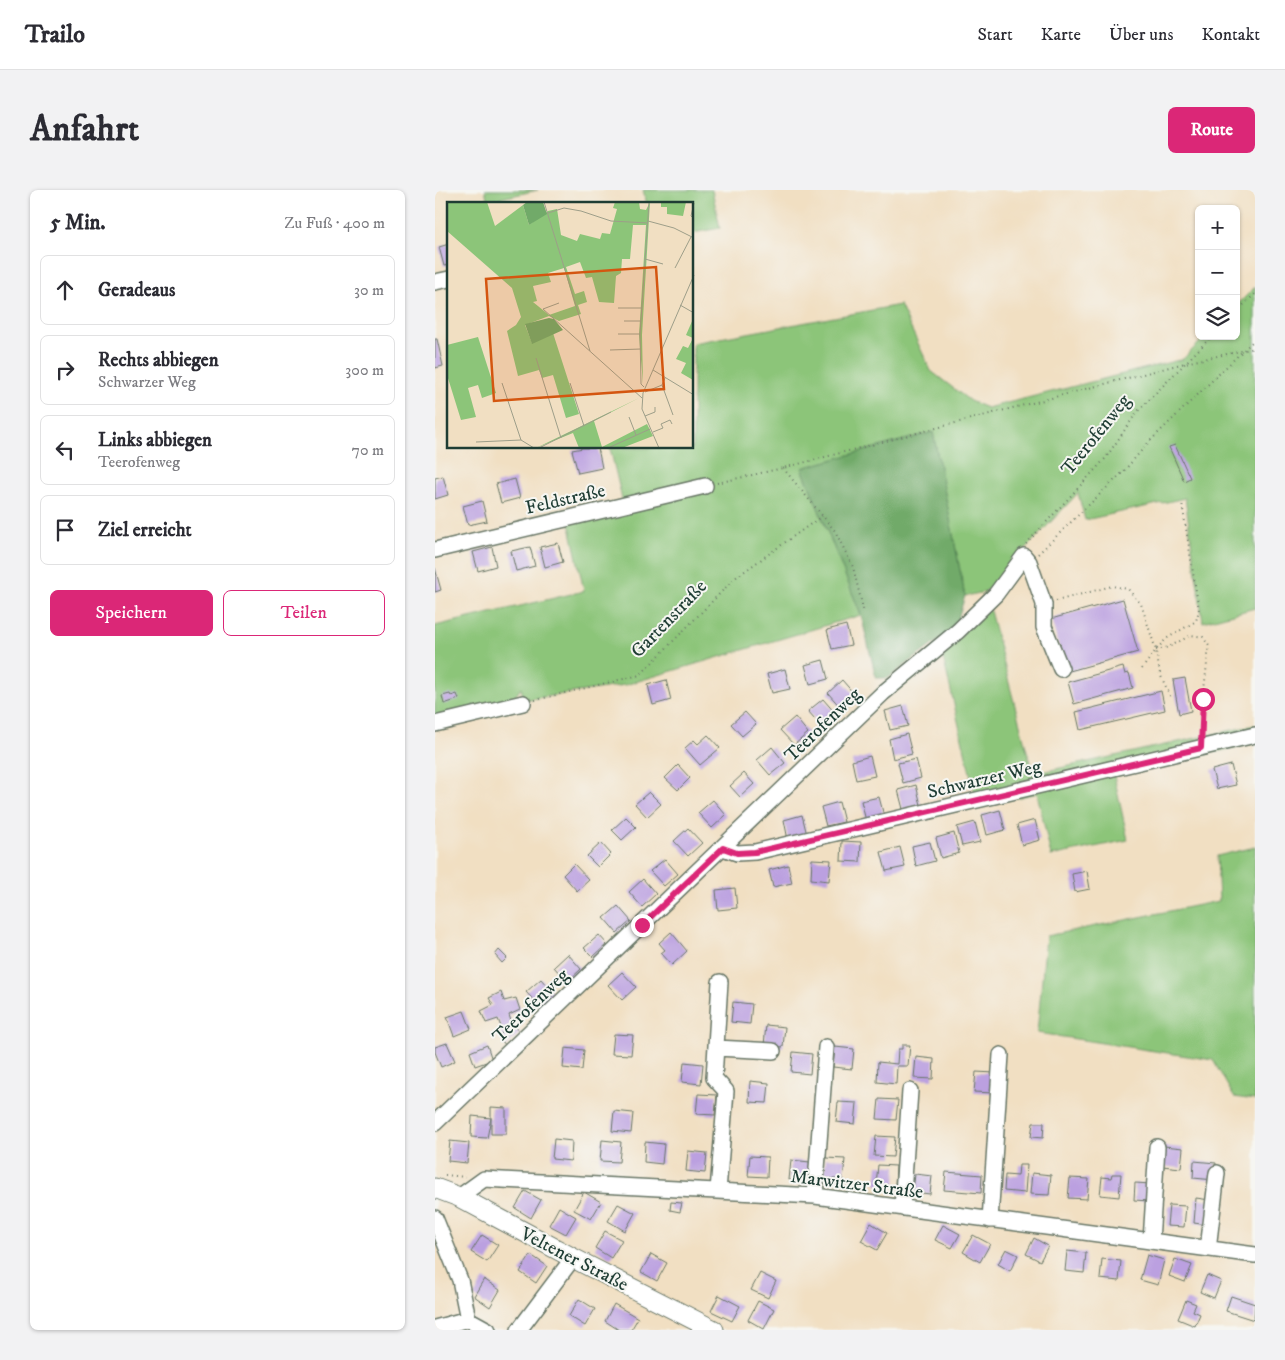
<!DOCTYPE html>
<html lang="de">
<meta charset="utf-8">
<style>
:root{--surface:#fff;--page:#f2f2f3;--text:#2b2b33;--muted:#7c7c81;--line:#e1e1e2;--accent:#db2777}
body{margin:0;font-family:"IM FELL DW Pica",serif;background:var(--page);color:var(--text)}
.controls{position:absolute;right:15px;top:15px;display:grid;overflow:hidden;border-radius:8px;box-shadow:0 1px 4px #0004}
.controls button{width:45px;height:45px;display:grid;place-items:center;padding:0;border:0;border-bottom:1px solid var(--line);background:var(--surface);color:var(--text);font:25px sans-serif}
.stop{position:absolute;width:15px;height:15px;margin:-11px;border:4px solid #db2777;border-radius:50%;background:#fff}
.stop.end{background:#db2777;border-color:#fff;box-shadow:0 1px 5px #0008}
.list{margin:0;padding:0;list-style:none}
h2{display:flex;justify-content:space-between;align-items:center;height:65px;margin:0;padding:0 20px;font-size:21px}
h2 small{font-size:16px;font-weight:400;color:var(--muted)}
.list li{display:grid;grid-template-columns:32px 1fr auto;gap:15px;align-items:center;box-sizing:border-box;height:70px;margin:0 10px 10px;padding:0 10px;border:1px solid var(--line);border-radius:8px}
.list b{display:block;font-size:19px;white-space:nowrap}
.list p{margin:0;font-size:16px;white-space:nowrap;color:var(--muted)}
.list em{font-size:16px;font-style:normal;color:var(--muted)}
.actions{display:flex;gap:10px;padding:15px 20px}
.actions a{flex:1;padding:11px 0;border:1px solid var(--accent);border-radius:8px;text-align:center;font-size:18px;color:var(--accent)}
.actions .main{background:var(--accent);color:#fff}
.icon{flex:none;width:28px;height:28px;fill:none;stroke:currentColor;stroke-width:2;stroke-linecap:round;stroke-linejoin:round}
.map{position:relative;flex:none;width:820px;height:1140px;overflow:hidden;border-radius:8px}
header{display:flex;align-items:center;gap:30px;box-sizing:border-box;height:70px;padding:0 25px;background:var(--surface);border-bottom:1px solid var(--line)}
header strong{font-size:24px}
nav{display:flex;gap:28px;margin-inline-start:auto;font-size:18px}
.intro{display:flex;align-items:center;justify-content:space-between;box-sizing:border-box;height:120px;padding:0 30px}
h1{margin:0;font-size:35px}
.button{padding:12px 22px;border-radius:8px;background:var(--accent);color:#fff;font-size:18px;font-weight:700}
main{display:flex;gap:30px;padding:0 30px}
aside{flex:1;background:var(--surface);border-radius:8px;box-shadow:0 1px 4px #0004}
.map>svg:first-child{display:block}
.green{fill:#8cc579;stroke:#568156}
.forest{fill:#71aa69;stroke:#48744e}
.building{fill:#bba0e0}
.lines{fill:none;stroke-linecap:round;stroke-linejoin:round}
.minor-casing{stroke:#687666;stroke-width:18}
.major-casing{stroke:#687666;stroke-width:21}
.path{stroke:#687666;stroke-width:2;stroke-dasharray:1 4;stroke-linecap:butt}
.minor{stroke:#fff;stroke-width:15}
.major{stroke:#fff;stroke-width:19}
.route{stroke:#db2777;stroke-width:6}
.labels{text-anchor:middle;stroke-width:4;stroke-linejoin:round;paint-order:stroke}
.street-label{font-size:19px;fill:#1f3d34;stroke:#f6f6f2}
.inset-road{fill:none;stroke:#9d9e89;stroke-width:1}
.view{fill:#d45610;fill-opacity:0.15;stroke:#d45610;stroke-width:2.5}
.inset-edge{fill:none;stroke:#1f3d34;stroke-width:2.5}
</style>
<header>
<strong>Trailo</strong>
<nav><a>Start</a><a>Karte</a><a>Über uns</a><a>Kontakt</a></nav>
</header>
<div class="intro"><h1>Anfahrt</h1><a class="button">Route</a></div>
<main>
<aside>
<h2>5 Min.<small>Zu Fuß · 400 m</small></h2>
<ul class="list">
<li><svg class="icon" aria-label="ahead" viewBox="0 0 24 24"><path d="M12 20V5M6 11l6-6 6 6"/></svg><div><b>Geradeaus</b></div><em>30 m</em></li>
<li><svg class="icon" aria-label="right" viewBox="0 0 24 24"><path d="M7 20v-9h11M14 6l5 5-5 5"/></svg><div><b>Rechts abbiegen</b><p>Schwarzer Weg</p></div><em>300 m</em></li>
<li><svg class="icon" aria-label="left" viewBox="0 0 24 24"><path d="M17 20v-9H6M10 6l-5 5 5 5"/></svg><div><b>Links abbiegen</b><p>Teerofenweg</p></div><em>70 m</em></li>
<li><svg class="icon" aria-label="arrive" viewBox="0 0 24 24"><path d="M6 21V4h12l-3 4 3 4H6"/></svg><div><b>Ziel erreicht</b></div></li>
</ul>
<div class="actions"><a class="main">Speichern</a><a>Teilen</a></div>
</aside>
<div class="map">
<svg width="820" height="1140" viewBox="0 0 820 1140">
<rect width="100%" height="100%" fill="#f6f6f2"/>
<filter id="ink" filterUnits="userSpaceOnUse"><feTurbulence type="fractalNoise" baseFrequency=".02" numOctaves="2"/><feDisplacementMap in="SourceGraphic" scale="10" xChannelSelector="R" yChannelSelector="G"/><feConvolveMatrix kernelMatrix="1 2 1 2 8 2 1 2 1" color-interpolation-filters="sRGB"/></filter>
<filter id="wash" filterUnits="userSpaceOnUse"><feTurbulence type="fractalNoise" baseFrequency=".0096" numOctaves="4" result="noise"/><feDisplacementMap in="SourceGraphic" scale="20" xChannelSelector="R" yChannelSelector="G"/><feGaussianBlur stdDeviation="1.12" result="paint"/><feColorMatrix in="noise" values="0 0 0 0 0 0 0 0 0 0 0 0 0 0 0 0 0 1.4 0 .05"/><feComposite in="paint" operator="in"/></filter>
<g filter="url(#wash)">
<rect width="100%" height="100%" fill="#f1dfc2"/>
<path class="green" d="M50,0H103L53,11Z
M208,0H277L285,38L258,43V14H212Z
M820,97V418L768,432L750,308L650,330L643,303L550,402L598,584L820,535V553L679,586L693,650L616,666L602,603L543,617L508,467L527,445L550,402L530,406L498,242L367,278L426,425L190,495L89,510L86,498L77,511L0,529V436L149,401L133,327L188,313L175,258H258V153L465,115L496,181L535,211L552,218L748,169L771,146H801V116Z
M820,657V910L799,907L778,870L602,843L611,746L784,711L782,666Z"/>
<path class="forest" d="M498,242L530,406L520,438L453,488H441L426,425L367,278Z"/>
<g id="blocks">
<path class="building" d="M14,54V75L9,76L4,57Z
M0,149H2L8,176L0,178Z
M740,255L755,288L749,291L734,257Z
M148,258H163L167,278L143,283L137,260Z
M8,286L13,305L0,309V288Z
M80,289L85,308L66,313L61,294Z
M47,311L52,331L33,335L28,316Z
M123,353L128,372L110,377L105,357Z
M57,357L61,376L43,381L38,362Z
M95,357L100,376L81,381L76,361Z
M0,378L6,400L0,402Z
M688,409L703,462L631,482L616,429Z
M411,435L416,455L397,459L392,440Z
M388,470L393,489L375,494L370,475Z
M688,477L690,484L694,483L698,498L639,514L633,492Z
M350,479L355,499L337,503L332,484Z
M750,488L756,521L744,524L738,490Z
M231,490L236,510L218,515L213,495Z
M407,490L420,505L406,518L393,503Z
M726,501L730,520L645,540L641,522Z
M15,504L16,506L22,504L24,509L9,514L7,506Z
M388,509L401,524L387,537L373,521Z
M468,516L473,536L455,540L450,521Z
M310,522L321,534L307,546L296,534Z
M360,527L373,543L359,555L345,540Z
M472,544L477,564L458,569L454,549Z
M273,545L285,558L265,575L250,558L259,550L263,554Z
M337,557L350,573L335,585L322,570Z
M435,566L440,586L421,590L417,571Z
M481,569L486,588L468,593L463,573Z
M243,575L255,588L243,600L230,588Z
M796,575L801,595L782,599L777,580Z
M309,583L319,594L305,607L295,596Z
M481,595L486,615L468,619L463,600Z
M214,602L226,614L212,627L200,614Z
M444,607L449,626L431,631L426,611Z
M278,610L291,625L277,638L263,623Z
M404,612L409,632L391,636L386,617Z
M565,620L570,640L552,645L547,625Z
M367,625L372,645L353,650L349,630Z
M191,627L201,637L187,650L177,640Z
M600,630L605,650L587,655L582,635Z
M540,632L545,652L527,656L522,637Z
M253,638L267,653L253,666L239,651Z
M519,643L524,663L506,668L501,648Z
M407,651L426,652L425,672L406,671Z
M495,652L500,671L481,676L477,656Z
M166,653L176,664L163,677L152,666Z
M465,657L470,677L451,681L446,662Z
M230,669L243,684L229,696L215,681Z
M377,669L396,670L394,691L376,689Z
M139,674L154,690L142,701L128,685Z
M353,675L357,693L338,697L334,680Z
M652,681L655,699L640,702L637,684Z
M208,689L221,704L207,717L194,702Z
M300,698L302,718L283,720L281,700Z
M183,716L196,731L182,743L169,728Z
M236,742L252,761L237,775L226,763L230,760L224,753Z
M164,745L172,754L158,767L149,758Z
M64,760L72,768L67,773L60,765Z
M133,764L146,779L132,792L119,777Z
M187,782L201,797L187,810L173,795Z
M106,789L119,804L105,817L91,802Z
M66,802L69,811L81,808L85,820L74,825L77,834L85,843L71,856L63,846L68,842L63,829L51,833L46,821L58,815L54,808Z
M298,812L317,814L315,834L296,832Z
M29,821L36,839L19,846L12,827Z
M331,835L350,837L348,857L329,855Z
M179,844L198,845L196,865L177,864Z
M12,853L20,871L6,877L0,862V857Z
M52,855L57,870L40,876L35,862Z
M467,855H475L473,876H462L461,894L442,892L443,872L462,874L463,859H467Z
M400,857L419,859L417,879L398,877Z
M130,858L149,860L147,880L128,878Z
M358,862L377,864L375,884L356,882Z
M481,867L499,869L498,889L479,888Z
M249,872L268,874L266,894L247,892Z
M541,882L560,883L558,903L539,902Z
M315,891L334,893L332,913L314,912Z
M263,904L282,905L280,925L261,924Z
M444,909L463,910L461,930L442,929Z
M403,912L422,913L420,934L401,932Z
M56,917L71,918V944H56V928L52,948L36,947L37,926L56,928Z
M179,921L198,923L196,943L177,941Z
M598,933H609L608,948L596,947Z
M441,946L460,947L458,967L439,966Z
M119,949L137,951L136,971L117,969Z
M167,950L186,952L184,972L165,971Z
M15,951L34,953L32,973L13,971Z
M210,952L229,954L227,974L209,972Z
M729,956L748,958L746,978L727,976Z
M253,961L272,963L270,983L251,981Z
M315,966L333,967L332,987L313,986Z
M391,968L410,969L408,990L389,988Z
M356,970L375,972L373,992L354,990Z
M759,971L781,973L780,990L758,988Z
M443,975L461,976L460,996L441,995Z
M584,975H592L590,1003L569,1001L570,985L583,986Z
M511,982L547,985L546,1003L509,1000Z
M597,983L616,985L614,1005L595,1004Z
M480,984L497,986L495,1004L478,1002Z
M677,984H686L684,1007L665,1005L667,987L676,988Z
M635,988L654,989L652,1009L633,1008Z
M700,993L716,994L714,1011L699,1010Z
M90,1001L106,1010L96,1028L80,1018Z
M149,1002L166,1012L156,1029L139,1020Z
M761,1008L775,1010L772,1035L759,1033Z
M236,1012L247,1013L245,1022L235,1020Z
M183,1014L200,1023L190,1041L173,1031Z
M734,1015L751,1016L749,1037L732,1036Z
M124,1017L141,1027L131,1044L114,1035Z
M436,1033L452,1043L442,1060L426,1051Z
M508,1035L525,1044L517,1058L500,1050Z
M170,1041L187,1050L176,1068L160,1058Z
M47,1045L63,1055L52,1072L36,1062Z
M538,1045L555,1054L545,1072L528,1062Z
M599,1048L613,1056L605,1071L591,1064Z
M571,1059L583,1065L575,1081L563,1074Z
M632,1061L651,1063L649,1083L630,1081Z
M216,1064L232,1073L222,1091L206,1082Z
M96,1065L112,1076L101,1093L85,1082Z
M712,1065L729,1070L723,1095L705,1090Z
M667,1069L686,1071L684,1091L665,1089Z
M740,1069L757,1075L750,1092L734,1086Z
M325,1083L341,1091L333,1108L316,1100Z
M772,1085L786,1091L779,1108L765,1102Z
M49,1089L65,1100L55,1117L39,1106Z
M284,1105L305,1116L297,1131L276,1121Z
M796,1106L820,1114L819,1130L791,1121Z
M144,1109L160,1119L150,1136L134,1126Z
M751,1110L761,1114L758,1121L765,1124L760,1136L743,1129Z
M323,1111L339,1119L329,1139L313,1130Z
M179,1114L203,1128L196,1140H184L170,1131Z"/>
</g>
</g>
<g filter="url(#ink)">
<use href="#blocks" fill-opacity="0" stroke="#687666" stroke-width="1"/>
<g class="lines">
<defs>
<path id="minor" d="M0,92L14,89
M0,360L270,296
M0,534L88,513
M288,658L302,663L320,662L820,545
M281,858L338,861
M0,933L448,503L523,441L561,404L589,366L594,372L609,414V437L626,479
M283,1001L291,901L279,888L285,792
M380,1006L391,857
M24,1007L49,989L380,1006L820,1065
M467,1018L475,901
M0,1028L25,1090L33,1129
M555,1030L566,865
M716,1051L722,957
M773,1059L782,983
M0,1138L33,1129L53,1140
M84,1140L138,1068"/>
<path id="major" d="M0,998L24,1007L138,1068L279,1140"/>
</defs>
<use href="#minor" class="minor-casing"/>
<use href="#major" class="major-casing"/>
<path class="path" d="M801,122L820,104
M348,278L400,341L418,377L429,423
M282,293L348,278L750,173L820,158
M591,354L670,269L702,222L777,146
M603,364L688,282L713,253L820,149
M621,411L677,396L693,399L706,414L721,460L725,484L736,508
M721,460L734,457L756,445L768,447L774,456L768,509L766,544
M707,479L721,460L731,449L761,431L764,420L747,313
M100,510L205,485L300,388L387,326
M10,985L30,987"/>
<use href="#minor" class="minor"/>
<use href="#major" class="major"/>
</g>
</g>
<g class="lines" filter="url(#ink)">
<path class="route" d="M207,735L288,658L302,663L320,662L766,558L768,509"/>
</g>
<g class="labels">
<g class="street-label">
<text transform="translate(660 244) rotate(-51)" y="7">Teerofenweg</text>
<text transform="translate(130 308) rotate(-13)" y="7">Feldstraße</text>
<text transform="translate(233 428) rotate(-46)" y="7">Gartenstraße</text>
<text transform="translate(387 534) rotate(-44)" y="7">Teerofenweg</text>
<text transform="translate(549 588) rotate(-13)" y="7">Schwarzer Weg</text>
<text transform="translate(95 815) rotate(-44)" y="7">Teerofenweg</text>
<text transform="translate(422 993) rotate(7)" y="7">Marwitzer Straße</text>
<text transform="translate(140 1068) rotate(27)" y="7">Veltener Straße</text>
</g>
</g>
<g transform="translate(12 12)">
<rect width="246" height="246" fill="#f1dfc2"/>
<path d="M0,0H40L48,24L76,3L82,23L101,9L110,7L114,33L130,39L133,32L153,37L155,31L163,32L170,7L166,6L168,0H192L193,7L199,8L203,0L195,133L196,182L192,133L199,23H186L183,57H175L174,71L169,74L167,101L152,100L145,75L139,76L133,60L119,65L128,92L137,89L140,100L131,103L134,112L112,119L102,114L78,123L85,141L106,131L132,212L119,216L106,173L95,176L92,168L71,174L60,129L69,123L74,115L65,86L0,29ZM117,66L128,104L102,113L86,100L90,99L86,84L104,80L101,71ZM214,0H239L236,14L220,12V5H214ZM246,117V178L234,171L239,161L229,157L236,144L241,146L246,136L239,133ZM31,135L49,191L35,196L31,183L21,186L29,215L14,218L0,173V143ZM192,196L147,219L155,245L200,222L206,234L175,246H132L126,231L89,246Z" fill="#8cc579" fill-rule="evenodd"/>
<path d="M80,0H96L100,12L82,23L76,3ZM102,116L107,117L116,128L85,142L78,122Z" fill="#71aa69"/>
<path class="inset-road" d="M97,0L143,149M247,1L244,14L247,17M101,11L117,6L134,9L164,19L201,21M201,19L227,26L247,36M198,57L216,62M228,66L244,35M233,103L247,111M171,106H195M96,107L195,196M96,107L112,101M177,119H194M171,132H193M163,148L194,147M89,156L114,236M206,168L247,193M218,176L215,183L226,213M55,181L74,238M123,181L137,224M197,185L194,182L193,132L202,0M198,190L215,183M198,214L208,210V205M182,215L189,233M206,230L216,226L214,222L223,218L225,222M29,240L74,238L87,246M92,246L164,210M161,246L203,227M212,246L195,207L196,191L247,73"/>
<path class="view" d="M209,65L217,187L47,199L39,77Z"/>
<rect width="246" height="246" class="inset-edge"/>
</g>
</svg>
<div class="controls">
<button>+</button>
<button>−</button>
<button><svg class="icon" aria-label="layers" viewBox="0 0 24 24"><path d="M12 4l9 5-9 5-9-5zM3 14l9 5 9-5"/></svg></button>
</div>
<div class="stop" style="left:768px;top:509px"></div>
<div class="stop end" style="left:207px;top:735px"></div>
</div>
</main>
